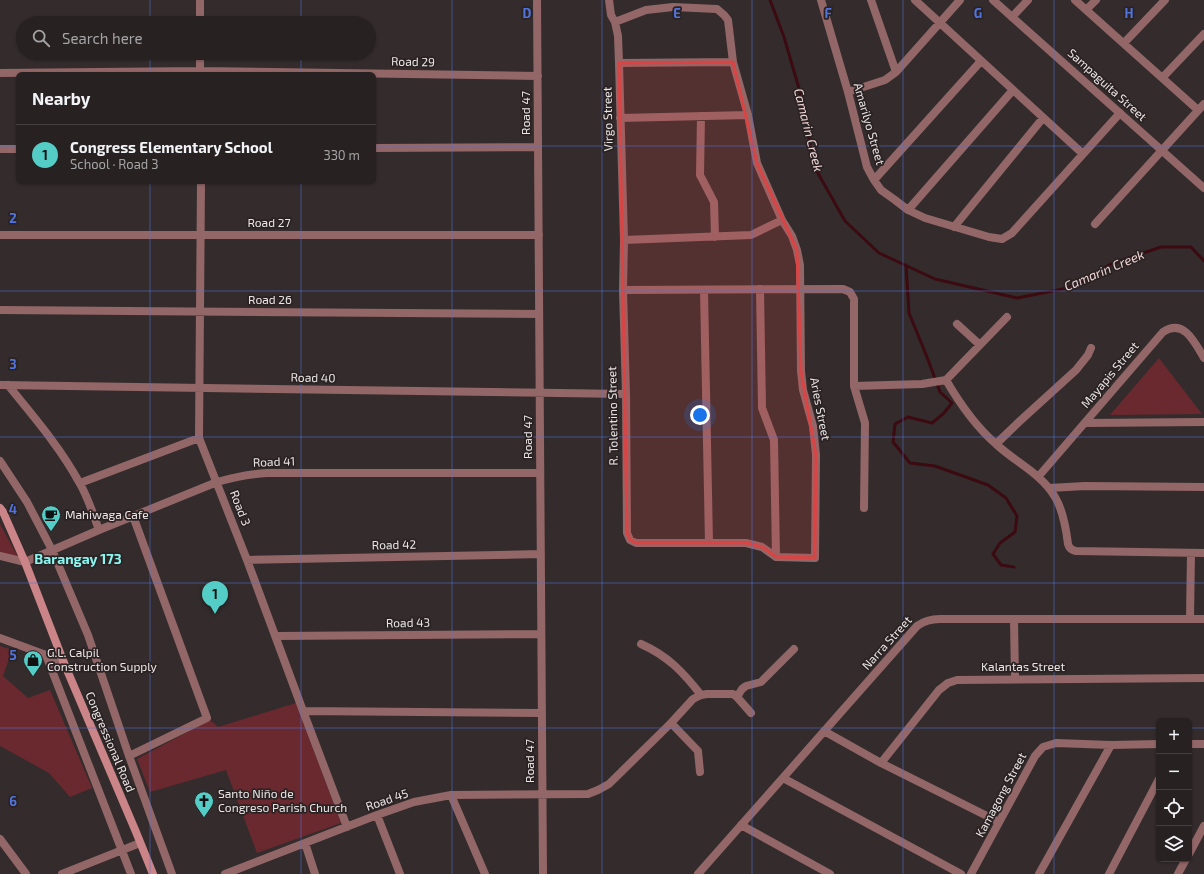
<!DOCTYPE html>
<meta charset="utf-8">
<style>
:root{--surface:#272121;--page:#2f292a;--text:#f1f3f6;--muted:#a4a3a5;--line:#433e3f;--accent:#54cdc7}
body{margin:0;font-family:"Exo 2",sans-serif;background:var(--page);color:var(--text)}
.controls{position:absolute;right:12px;bottom:12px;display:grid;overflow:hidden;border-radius:6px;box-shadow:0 1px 3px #0004}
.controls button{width:36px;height:36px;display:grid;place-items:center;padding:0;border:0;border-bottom:1px solid var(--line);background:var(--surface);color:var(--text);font:20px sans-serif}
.you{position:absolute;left:700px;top:415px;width:14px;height:14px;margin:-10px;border:3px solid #fff;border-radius:50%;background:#1a73e8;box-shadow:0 0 0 6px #1a73e833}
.badge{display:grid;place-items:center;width:26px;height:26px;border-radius:50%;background:var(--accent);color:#111;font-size:13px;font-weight:700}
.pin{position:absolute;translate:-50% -33px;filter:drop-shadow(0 1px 2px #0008)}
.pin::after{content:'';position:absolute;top:21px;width:14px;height:12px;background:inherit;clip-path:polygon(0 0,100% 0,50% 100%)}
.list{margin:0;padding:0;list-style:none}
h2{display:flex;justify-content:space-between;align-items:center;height:52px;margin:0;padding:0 16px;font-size:17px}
h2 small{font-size:13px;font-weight:400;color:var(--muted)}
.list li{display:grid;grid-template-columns:26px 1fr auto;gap:12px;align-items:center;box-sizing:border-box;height:60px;padding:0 16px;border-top:1px solid var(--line)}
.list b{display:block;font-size:15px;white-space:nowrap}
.list p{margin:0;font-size:13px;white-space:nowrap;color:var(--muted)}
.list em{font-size:13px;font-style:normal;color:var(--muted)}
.icon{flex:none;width:22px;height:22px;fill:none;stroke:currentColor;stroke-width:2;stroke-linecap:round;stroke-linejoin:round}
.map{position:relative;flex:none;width:1204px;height:874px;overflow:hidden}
.search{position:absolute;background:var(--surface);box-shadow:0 1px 3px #0004;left:16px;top:16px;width:360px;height:44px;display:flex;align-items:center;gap:10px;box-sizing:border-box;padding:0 14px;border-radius:22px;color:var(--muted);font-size:15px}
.panel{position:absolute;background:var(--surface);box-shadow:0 1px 3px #0004;left:16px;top:72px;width:360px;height:112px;border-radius:6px}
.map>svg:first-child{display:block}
.green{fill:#6a292f}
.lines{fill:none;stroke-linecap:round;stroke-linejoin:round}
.stream{stroke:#3c0a11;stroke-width:3}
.minor{stroke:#936667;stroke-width:8}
.tertiary{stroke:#936667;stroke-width:8}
.secondary{stroke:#cb8487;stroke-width:8}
.marked{fill:#d94444;fill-opacity:0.2;stroke:#d94444;stroke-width:3;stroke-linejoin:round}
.grid{fill:none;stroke:#5074dc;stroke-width:1;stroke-opacity:0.55}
.labels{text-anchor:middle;stroke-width:3.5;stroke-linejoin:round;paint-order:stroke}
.street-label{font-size:12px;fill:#ebe6e6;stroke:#2a2223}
.poi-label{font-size:12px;fill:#ebe6e6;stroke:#2a2223;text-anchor:start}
.water-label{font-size:13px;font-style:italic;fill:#f2d6d6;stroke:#2a2223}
.quarter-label{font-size:14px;font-weight:bold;fill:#8bf6f0;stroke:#2a2223}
.grid-label{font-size:13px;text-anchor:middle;font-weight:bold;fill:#5074dc;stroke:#2a2223;stroke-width:3.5;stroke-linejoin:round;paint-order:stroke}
</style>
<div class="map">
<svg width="1204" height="874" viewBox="0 0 1204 874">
<rect width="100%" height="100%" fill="#342c2c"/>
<path class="green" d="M1159,358L1202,414L1110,415Z
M0,524L19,559L0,554Z
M0,646L12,650L3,676L28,698L50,690L92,788L70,797L49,773L0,746Z
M296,703L341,823L257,853L226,770L150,792L137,759L210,720L218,727Z"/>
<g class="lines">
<path class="stream" d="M770,0L784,37L800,92L815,168L845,221L879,253L935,279L1017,298L1068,288L1111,264L1161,247H1191L1204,261
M906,265L909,313L927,357L940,392L952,403L943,414L932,423L908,417L895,424L893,442L910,463L935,466L988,485L1006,498L1017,516L1015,532L1000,543L993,554L1001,565L1014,567"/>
<path class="minor" d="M200,0V23
M537,0L543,874
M609,0L611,15L615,22L618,36L619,63L624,240L623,290L626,394L627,533L630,540L636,543H746L762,547L776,557L815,558L816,455L813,426L803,390L801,371L800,265L797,250L792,236L782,220L757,163L748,115L733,62L728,20L724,15L717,9L673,7L646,10L615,22
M821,0L848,92L867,167L874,180L881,190L895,200L908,210L925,218L989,237L1002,239L1012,233L1120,113
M871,0L896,72
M915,0L1083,154
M993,0L1012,17
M1075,0L1198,110
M1087,9L1096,0
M1124,43L1165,0
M200,53V74
M619,63L733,62
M0,73L200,71L538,76
M1163,77L1204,34
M848,92L885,80L896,72L960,0
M701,116L700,175L714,202L715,237
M620,118L748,115
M374,148L538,147
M0,149H18
M874,180L981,61
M201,182L199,438L247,560L303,711L347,827
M908,210L1013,90
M1095,224L1204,104
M954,227L1043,118
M0,235H539
M624,240L751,235L782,220
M760,289L762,408L774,440L776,557
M623,290L843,289L850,292L854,299V386L865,423L864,508
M704,290L709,543
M0,310L539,314
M957,324L980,345
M946,380C960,404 975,426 996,444C1015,462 1042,474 1055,497C1063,510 1066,528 1068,544C1069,548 1071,550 1076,551L1204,553
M0,385L626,394
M8,385C33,416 60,447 79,482C88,497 93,514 99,530
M854,386L922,384L946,380L1007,317
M1085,423L1204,422
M996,444L1021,420L1076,370L1088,355L1091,348
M0,461L27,502L52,550L88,635L129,756L172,874
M1038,477L1163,332C1184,318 1195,343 1204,358
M80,483L199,438
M1049,488L1085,486L1204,487
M0,556L25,562L99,530L217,482C234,477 249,474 267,473H540
M247,560L541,554
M1014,619L1015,679
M1190,619L1191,553
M276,636L541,634
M0,638L46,655L64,663
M641,644C668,656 683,672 701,695
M46,655L131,874
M737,697L742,689L746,686L761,682L794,649
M303,711L542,713
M671,723L698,751L700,772
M824,731L881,763L999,822
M1189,744H1204
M129,756L207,718L133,516
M881,763L939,690L948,683L957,680L1204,678
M783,778L961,874
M451,795L485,874
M377,815L400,874
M741,825L830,874
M0,839L26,874
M305,843L315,874
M1189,854L1204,826
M62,874L140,843
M225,874L377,815L414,802L451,795L588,794L598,790L609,784L671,723L693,699L701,695L707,694H733L737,697L751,713
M698,874L917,626C924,621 931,619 940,619H1204
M971,874L1035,756L1043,747L1056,743L1111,745L1159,744
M1039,874L1111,745
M1109,874L1159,779
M1178,874L1186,859"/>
<path class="tertiary" d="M1028,0L1012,17L1204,188"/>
<path class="secondary" d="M0,508L3,512L25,562L64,663L136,832L153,874"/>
</g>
<path class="marked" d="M733,62L757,163L797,250L801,371L816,455L815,558L776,557L762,547L746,543H636L630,540L627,533L619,63Z"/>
<path class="grid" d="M150,0V23M301,0V23M452,0V874M602,0V874M752,0V874M903,0V874M1054,0V874M150,53V74M301,53V74M0,146H18M374,146H1204M150,182V874M301,182V874M0,291H1204M0,437H1204M0,583H1204M0,728H1159M1189,728H1204"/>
<defs>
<symbol id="cafe-pin" viewBox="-11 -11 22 30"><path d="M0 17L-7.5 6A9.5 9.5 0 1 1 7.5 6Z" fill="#54cdc7" stroke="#2a2223"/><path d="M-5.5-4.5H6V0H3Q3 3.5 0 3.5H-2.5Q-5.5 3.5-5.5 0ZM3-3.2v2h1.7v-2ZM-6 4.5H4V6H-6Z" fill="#111"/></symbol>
<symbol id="shop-pin" viewBox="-11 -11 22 30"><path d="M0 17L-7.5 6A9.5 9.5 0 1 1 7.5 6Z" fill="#54cdc7" stroke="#2a2223"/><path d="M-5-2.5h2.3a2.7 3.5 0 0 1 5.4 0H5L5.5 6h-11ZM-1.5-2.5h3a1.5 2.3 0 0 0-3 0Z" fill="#111"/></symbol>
<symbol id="church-pin" viewBox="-11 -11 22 30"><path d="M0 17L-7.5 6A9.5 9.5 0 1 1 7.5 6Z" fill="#54cdc7" stroke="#2a2223"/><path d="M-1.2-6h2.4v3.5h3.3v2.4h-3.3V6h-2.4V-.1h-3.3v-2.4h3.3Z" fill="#111"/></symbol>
</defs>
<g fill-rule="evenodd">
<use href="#cafe-pin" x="40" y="504" width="22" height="30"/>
<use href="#shop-pin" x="22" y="649" width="22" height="30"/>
<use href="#church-pin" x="193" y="790" width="22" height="30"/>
</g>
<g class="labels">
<g class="street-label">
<text transform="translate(413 62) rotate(1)" y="4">Road 29</text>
<text transform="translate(1107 85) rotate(42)" y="4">Sampaguita Street</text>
<text transform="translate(526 113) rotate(-90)" y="4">Road 47</text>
<text transform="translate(608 119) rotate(-91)" y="4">Virgo Street</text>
<text transform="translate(869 124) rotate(74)" y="4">Amarilyo Street</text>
<text x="269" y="227">Road 27</text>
<text x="270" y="304">Road 26</text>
<text transform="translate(1110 375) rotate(-50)" y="4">Mayapis Street</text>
<text transform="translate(313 378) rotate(1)" y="4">Road 40</text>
<text transform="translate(820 409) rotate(79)" y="4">Aries Street</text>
<text transform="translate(613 416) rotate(-91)" y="4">R. Tolentino Street</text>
<text transform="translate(528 437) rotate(-90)" y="4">Road 47</text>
<text transform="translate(274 462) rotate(-2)" y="4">Road 41</text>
<text transform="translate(240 508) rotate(69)" y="4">Road 3</text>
<text transform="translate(394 545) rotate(-1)" y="4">Road 42</text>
<text transform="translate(408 623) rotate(-1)" y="4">Road 43</text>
<text transform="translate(887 643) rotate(-48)" y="4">Narra Street</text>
<text x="1023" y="671">Kalantas Street</text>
<text transform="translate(110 742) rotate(67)" y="4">Congressional Road</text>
<text transform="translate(530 761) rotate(-90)" y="4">Road 47</text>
<text transform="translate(1001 795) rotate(-62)" y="4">Kamagong Street</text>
<text transform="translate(387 800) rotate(-19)" y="4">Road 45</text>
</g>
<g class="poi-label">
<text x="65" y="519">Mahiwaga Cafe</text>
<text x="47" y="657">G.L. Calpil<tspan x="47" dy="14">Construction Supply</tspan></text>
<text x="218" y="798">Santo Niño de<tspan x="218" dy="14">Congreso Parish Church</tspan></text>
</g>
<g class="water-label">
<text transform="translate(809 130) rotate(76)" y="5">Camarin Creek</text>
<text transform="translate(1104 270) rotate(-23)" y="5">Camarin Creek</text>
</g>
<g class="quarter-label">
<text x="78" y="564">Barangay 173</text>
</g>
</g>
<g class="grid-label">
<text x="527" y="18">D</text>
<text x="677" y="18">E</text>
<text x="828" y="18">F</text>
<text x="978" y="18">G</text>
<text x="1129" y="18">H</text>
<text x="13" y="223">2</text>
<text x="13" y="369">3</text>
<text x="13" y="514">4</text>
<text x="13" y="660">5</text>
<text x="13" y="806">6</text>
</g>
</svg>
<div class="controls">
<button>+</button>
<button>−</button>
<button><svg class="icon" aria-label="locate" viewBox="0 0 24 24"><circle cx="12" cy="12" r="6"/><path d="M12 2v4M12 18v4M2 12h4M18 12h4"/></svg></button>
<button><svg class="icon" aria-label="layers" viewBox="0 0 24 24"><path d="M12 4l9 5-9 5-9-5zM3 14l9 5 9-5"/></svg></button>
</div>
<div class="you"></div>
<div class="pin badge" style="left:215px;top:614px">1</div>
<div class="search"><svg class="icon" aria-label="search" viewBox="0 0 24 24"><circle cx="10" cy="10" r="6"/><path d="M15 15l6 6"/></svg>Search here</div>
<section class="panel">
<h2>Nearby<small></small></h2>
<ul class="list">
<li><span class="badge">1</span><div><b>Congress Elementary School</b><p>School · Road 3</p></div><em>330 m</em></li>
</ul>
</section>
</div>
